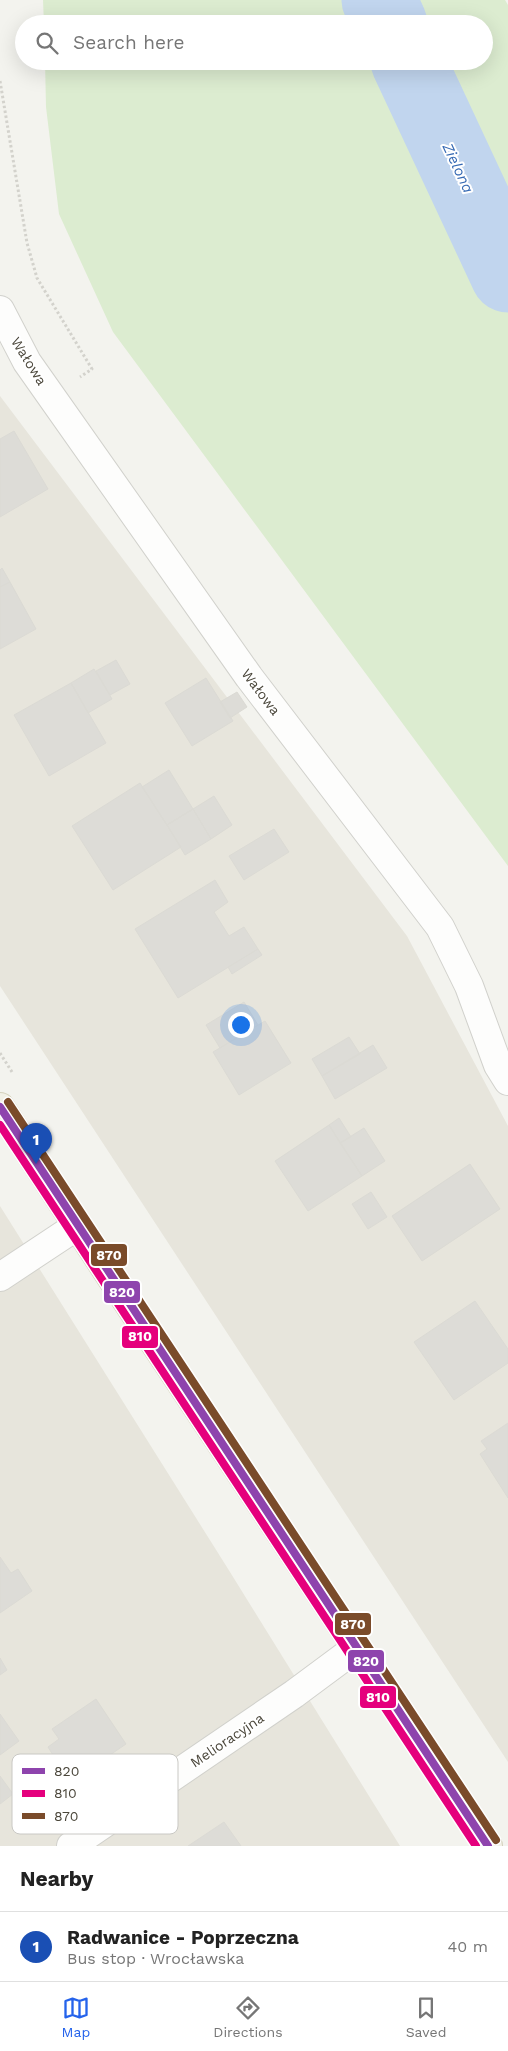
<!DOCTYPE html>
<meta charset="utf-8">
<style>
:root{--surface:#fff;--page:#f6f6f6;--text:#222;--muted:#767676;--line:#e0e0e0;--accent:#2563eb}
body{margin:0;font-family:"Work Sans",sans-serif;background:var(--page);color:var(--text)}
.you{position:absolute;left:240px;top:1024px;width:18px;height:18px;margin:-12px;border:4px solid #fff;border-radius:50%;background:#1a73e8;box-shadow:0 0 0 8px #1a73e833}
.badge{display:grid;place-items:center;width:32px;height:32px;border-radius:50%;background:var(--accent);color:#fff;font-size:16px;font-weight:700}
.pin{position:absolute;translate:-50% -41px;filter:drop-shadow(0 1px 2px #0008)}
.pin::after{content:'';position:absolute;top:26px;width:18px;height:15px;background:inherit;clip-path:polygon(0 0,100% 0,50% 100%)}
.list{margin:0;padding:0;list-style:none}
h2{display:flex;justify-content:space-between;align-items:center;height:65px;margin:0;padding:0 20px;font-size:21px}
h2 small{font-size:16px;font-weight:400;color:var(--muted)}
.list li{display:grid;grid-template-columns:32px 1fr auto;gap:15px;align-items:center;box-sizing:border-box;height:70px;padding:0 20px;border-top:1px solid var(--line)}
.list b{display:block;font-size:19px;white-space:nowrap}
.list p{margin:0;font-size:16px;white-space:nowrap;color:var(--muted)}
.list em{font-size:16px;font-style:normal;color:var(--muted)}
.icon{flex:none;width:28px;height:28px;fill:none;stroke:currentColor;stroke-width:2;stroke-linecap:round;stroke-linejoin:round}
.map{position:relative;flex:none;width:508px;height:1846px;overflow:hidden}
.search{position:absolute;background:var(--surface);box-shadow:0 5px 20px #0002;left:15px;right:15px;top:15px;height:55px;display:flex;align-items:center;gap:12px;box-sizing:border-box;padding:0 18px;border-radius:28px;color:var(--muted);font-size:19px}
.sheet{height:135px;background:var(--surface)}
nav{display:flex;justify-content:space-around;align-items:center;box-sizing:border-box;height:70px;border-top:1px solid var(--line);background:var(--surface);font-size:14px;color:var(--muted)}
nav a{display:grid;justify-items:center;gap:2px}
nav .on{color:var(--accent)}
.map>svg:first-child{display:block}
.residential{fill:#e7e5dc}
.green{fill:#dcecd0}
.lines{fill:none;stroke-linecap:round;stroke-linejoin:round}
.river{stroke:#c1d5ee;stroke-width:75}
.building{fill:#dddcd7;stroke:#dbdad4}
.minor-casing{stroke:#d1d1cc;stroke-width:30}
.major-casing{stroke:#d4d1bc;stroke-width:30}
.path{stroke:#d3d2cc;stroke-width:3;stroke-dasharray:2.5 2.5;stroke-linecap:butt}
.minor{stroke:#fdfdfc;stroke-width:28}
.major{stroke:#f1f0e6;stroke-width:28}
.bus-1-casing{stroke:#fff;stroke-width:11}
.bus-2-casing{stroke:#fff;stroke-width:11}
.bus-3-casing{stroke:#fff;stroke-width:11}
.bus-1{stroke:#8e44ad;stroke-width:8}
.bus-2{stroke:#e5007d;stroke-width:8}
.bus-3{stroke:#7a4b2a;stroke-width:8}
.labels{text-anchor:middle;stroke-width:4;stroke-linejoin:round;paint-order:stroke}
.street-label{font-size:14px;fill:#4a463a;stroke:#fff}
.water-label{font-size:15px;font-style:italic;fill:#3569b3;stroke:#fff}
.key{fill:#fff;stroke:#c9c8c4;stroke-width:1}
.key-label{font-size:14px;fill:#4a463a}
.line-badge{stroke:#fff;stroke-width:2}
.badge-label{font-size:14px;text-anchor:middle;font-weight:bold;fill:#fff}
</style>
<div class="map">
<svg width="508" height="1846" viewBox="0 0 508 1846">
<rect width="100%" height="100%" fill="#f3f3ee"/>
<path class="residential" d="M0,396L407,936L508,1126V1762L0,986Z
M0,1206L230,1572L400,1846H0Z"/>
<path class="green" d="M43,0H505L508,5V866L113,332L59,214L46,107L45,61H484V24H44Z"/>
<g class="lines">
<path class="river" d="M379,0L390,24
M408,61L508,275"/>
</g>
<path class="building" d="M14,431L48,489L0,517V439Z
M2,568L10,582L0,587V570Z
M10,582L36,629L0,649V587Z
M116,660L130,684L110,695L96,671Z
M94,669L112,699L88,713L71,683Z
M206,678L233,721L192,746L165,703Z
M71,683L106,743L49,776L14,715Z
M237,692L247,707L230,718L220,702Z
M169,770L193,809L167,825L142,787Z
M140,783L181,847L113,890L72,826Z
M214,796L232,825L211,839L193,809Z
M193,809L211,839L185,855L167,825Z
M274,829L289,852L244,880L229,856Z
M215,880L228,902L214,912L229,936L244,927L258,949L178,998L135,929Z
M258,949L262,955L232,974L228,967Z
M244,1002L258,1025L220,1048L206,1025Z
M265,1021L291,1063L239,1095L213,1052Z
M349,1037L360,1054L322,1076L312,1059Z
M373,1045L387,1068L335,1099L322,1076Z
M339,1118L351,1137L340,1143L329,1125Z
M329,1125L362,1176L308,1211L275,1161Z
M364,1128L385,1161L362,1176L340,1143Z
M470,1164L500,1209L422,1261L392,1216Z
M371,1192L387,1217L368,1229L352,1204Z
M475,1301L508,1349V1363L454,1400L414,1342Z
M508,1423V1498L480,1454L487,1449L481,1441Z
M0,1557L11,1573L18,1569L32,1591L0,1613Z
M0,1658L7,1670L0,1675Z
M96,1699L126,1744L82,1774L70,1755L58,1763L48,1747L59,1739L52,1729Z
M0,1714L19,1741L0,1755Z
M0,1776L13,1794L0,1804Z
M224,1822L241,1846H188Z"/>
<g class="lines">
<defs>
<path id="minor" d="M0,310L27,362L249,677L440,927L469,986L498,1065L508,1081
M0,1277L77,1226
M71,1846L294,1694L356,1648"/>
<path id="major" d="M0,1107L109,1274L488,1846"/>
</defs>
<use href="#minor" class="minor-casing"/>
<use href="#major" class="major-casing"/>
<path class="path" d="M0,81L27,243L37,278L92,369L80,377
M0,1053L12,1072"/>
<use href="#minor" class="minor"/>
<use href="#major" class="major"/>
<defs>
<path id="bus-1" d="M0,1107L488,1846"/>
<path id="bus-2" d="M0,1125L476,1846"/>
<path id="bus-3" d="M8,1102L496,1840"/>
</defs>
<use href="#bus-1" class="bus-1-casing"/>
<use href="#bus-2" class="bus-2-casing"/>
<use href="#bus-3" class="bus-3-casing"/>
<use href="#bus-1" class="bus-1"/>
<use href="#bus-2" class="bus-2"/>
<use href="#bus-3" class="bus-3"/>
</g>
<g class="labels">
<g class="street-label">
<text transform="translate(29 361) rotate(58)" y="5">Wałowa</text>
<text transform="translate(261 692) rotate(53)" y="5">Wałowa</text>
<text transform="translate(227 1740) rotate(-34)" y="5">Melioracyjna</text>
</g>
<g class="water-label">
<text transform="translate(458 168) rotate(65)" y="5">Zielona</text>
</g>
</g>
<rect x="12" y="1754" width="166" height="80" rx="8" class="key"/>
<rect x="22" y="1768" width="23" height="6" fill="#8e44ad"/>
<rect x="22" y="1790" width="23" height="7" fill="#e5007d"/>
<rect x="22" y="1813" width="23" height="6" fill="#7a4b2a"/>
<g class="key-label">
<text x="54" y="1776">820</text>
<text x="54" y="1798">810</text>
<text x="54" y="1821">870</text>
</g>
<g class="line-badge">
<rect x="90" y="1243" width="38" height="24" rx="5" fill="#7a4b2a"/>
<rect x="103" y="1280" width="38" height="24" rx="5" fill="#8e44ad"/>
<rect x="121" y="1325" width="38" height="24" rx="5" fill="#e5007d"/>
<rect x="334" y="1612" width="38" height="24" rx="5" fill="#7a4b2a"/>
<rect x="347" y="1649" width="38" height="24" rx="5" fill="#8e44ad"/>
<rect x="359" y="1685" width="38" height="24" rx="5" fill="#e5007d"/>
</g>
<g class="badge-label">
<text x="109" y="1260">870</text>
<text x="122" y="1297">820</text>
<text x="140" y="1341">810</text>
<text x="353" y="1629">870</text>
<text x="366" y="1666">820</text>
<text x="378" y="1702">810</text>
</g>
</svg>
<div class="you"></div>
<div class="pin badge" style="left:36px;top:1164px;background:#1a4fb4">1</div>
<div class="search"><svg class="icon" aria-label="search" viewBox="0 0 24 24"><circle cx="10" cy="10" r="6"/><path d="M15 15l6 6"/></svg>Search here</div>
</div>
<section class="sheet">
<h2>Nearby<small></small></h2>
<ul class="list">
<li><span class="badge" style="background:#1a4fb4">1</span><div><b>Radwanice - Poprzeczna</b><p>Bus stop · Wrocławska</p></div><em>40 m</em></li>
</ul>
</section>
<nav>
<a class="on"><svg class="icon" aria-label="map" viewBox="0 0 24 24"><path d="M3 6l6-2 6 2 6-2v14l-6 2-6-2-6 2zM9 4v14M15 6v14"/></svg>Map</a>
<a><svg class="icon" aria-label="directions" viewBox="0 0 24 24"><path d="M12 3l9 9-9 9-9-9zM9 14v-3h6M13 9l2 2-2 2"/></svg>Directions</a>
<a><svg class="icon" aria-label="saved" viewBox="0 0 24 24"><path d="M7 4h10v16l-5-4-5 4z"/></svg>Saved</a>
</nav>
